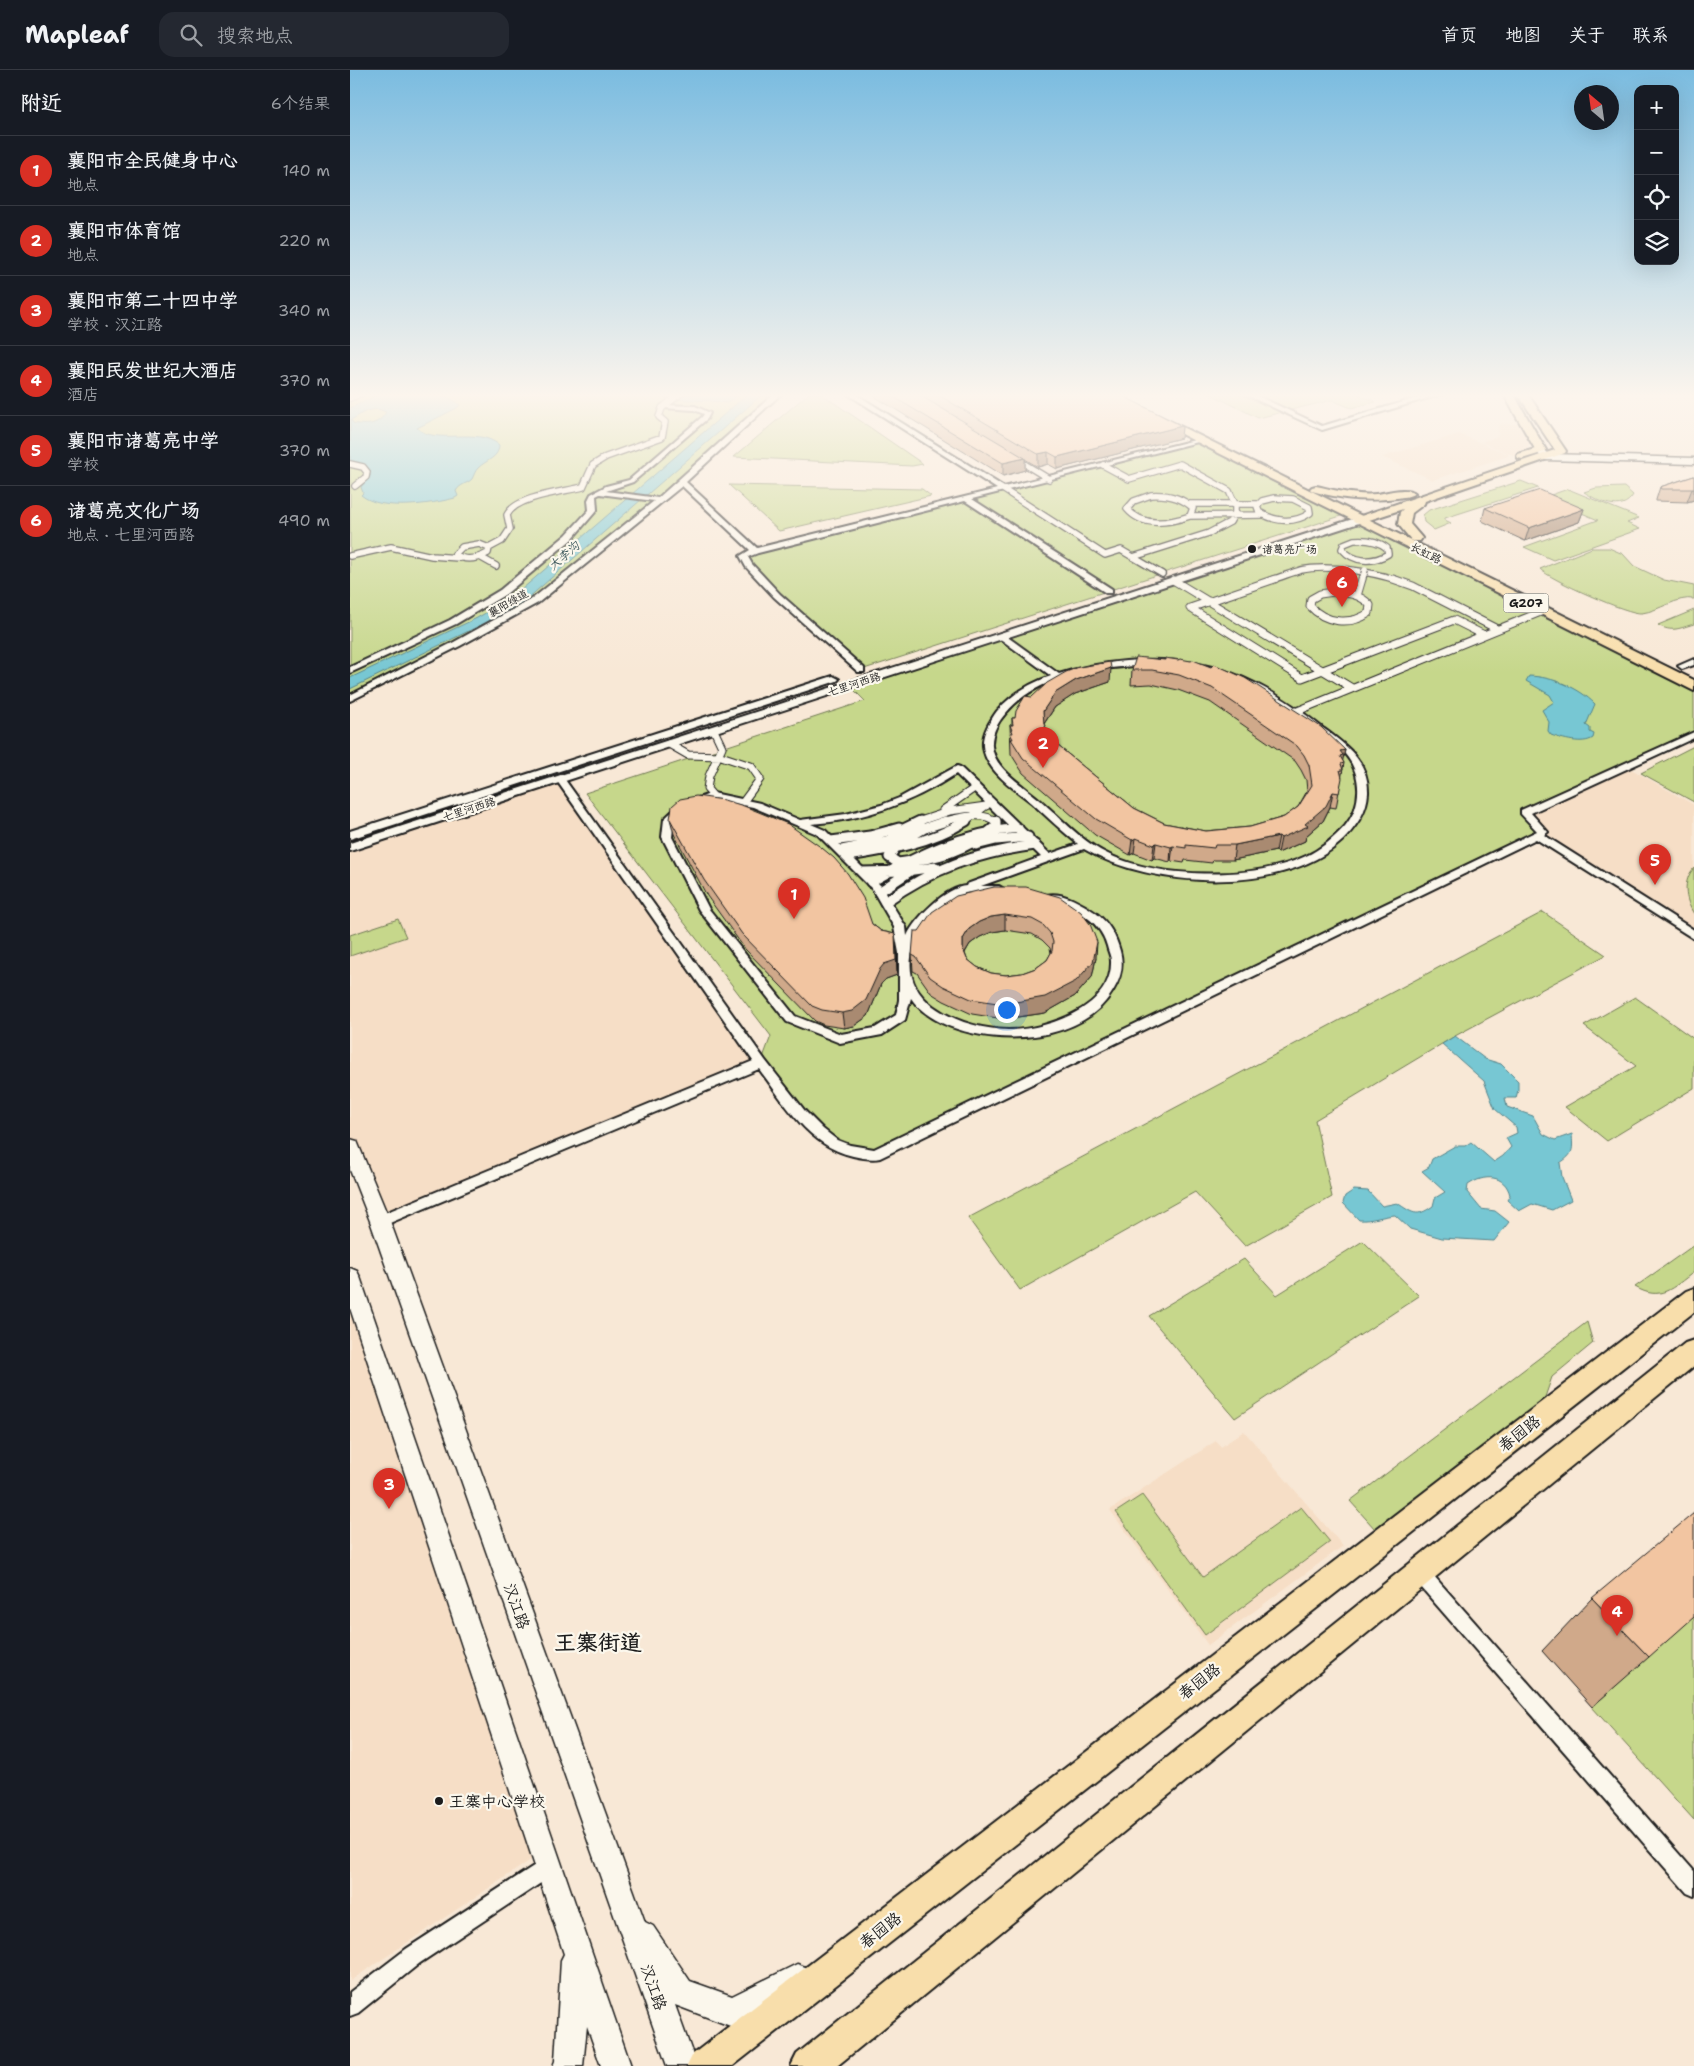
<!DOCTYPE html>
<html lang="zh">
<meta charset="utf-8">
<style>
:root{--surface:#171b24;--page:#242831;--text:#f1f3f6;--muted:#9ea1a6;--line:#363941;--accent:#d93025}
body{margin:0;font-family:"Shantell Sans","LXGW WenKai TC",sans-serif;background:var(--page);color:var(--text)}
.controls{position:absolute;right:15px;top:15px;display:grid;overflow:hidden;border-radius:10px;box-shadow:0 5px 20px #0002}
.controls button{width:45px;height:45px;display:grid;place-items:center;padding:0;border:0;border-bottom:1px solid var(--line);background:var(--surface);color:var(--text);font:25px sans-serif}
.compass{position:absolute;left:1224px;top:15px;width:45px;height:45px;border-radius:50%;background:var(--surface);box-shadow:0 5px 20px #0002;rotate:331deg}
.you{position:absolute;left:656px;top:939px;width:18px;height:18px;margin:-12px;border:4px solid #fff;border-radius:50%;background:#1a73e8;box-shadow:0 0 0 8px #1a73e833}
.badge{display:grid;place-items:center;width:32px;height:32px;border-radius:50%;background:var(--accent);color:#fff;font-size:16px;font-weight:700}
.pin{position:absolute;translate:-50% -41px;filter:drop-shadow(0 1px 2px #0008)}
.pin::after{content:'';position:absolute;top:26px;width:18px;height:15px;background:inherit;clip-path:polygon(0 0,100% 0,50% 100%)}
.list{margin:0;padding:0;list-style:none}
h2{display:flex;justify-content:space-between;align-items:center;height:65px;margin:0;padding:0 20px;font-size:21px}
h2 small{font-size:16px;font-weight:400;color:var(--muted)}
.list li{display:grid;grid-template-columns:32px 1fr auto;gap:15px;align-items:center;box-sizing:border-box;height:70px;padding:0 20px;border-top:1px solid var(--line)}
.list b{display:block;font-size:19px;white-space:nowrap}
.list p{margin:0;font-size:16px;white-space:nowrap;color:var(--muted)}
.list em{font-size:16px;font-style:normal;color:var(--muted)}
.icon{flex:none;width:28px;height:28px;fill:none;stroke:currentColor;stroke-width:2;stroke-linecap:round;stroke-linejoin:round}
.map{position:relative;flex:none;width:1344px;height:1996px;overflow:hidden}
header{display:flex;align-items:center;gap:30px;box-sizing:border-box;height:70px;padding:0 25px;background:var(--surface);border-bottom:1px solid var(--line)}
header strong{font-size:24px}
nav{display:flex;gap:28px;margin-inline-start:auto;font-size:18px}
.search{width:350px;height:45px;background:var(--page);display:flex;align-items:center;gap:12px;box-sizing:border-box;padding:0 18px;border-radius:15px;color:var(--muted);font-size:19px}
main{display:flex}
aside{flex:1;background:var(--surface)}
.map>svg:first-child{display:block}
.built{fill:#f6dec6}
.green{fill:#c6d78b;stroke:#717a54}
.water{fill:#77c7d3;stroke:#53838a;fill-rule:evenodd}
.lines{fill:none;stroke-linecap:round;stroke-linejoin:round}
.pedestrian-far2-casing{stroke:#1c1c1c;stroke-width:8}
.pedestrian-far1-casing{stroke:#1c1c1c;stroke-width:9}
.pedestrian-casing{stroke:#1c1c1c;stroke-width:13}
.minor-casing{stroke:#1c1c1c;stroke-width:4}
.tertiary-casing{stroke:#1c1c1c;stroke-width:4}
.secondary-casing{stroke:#1c1c1c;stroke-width:3}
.primary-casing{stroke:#1c1c1c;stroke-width:4}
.trunk-casing{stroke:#1c1c1c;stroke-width:4}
.pedestrian-far2{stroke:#fbf7ec;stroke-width:5.5}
.pedestrian-far1{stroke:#fbf7ec;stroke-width:7}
.pedestrian{stroke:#fbf7ec;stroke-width:9}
.minor{fill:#fbf7ec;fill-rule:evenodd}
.tertiary{fill:#fbf7ec;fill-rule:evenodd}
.secondary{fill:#fbf7ec;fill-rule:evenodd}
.primary{fill:#f8deab;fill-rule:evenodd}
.trunk{fill:#f8deab;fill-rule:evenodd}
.pedestrian-bridge-casing{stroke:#1c1c1c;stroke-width:8;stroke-linecap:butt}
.pedestrian-bridge{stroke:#fbf7ec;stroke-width:5.5}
.wall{fill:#d0a98a;stroke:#1c1c1c;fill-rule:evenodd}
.shaded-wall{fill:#a98a71;stroke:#1c1c1c}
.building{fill:#f2c5a1;stroke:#1c1c1c;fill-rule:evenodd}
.poi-dot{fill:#1c1c1c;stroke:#fbf7ec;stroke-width:2}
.labels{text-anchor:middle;stroke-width:4.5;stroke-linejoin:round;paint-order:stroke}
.far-poi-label{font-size:11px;fill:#1c1c1c;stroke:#fbf7ec;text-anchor:start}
.far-street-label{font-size:11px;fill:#1c1c1c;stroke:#fbf7ec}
.far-water-label{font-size:12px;font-style:italic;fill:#3c585c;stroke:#fbf7ec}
.shield{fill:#fbf7ec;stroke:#5f5e5a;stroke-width:1}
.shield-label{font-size:12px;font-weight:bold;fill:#1c1c1c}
.near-street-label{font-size:16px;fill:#1c1c1c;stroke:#fbf7ec}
.near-poi-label{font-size:16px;fill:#1c1c1c;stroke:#fbf7ec;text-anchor:start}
.near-district-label{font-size:22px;font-weight:bold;fill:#1c1c1c;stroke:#fbf7ec}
</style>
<header>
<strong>Mapleaf</strong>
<div class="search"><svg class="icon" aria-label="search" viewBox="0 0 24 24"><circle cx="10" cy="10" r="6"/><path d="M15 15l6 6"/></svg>搜索地点</div>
<nav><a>首页</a><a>地图</a><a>关于</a><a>联系</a></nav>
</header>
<main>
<aside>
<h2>附近<small>6个结果</small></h2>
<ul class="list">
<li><span class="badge">1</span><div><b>襄阳市全民健身中心</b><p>地点</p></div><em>140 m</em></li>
<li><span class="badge">2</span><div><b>襄阳市体育馆</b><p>地点</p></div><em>220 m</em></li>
<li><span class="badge">3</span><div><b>襄阳市第二十四中学</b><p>学校 · 汉江路</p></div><em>340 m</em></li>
<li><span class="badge">4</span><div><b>襄阳民发世纪大酒店</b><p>酒店</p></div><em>370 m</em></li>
<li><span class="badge">5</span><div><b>襄阳市诸葛亮中学</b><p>学校</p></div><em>370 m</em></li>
<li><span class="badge">6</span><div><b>诸葛亮文化广场</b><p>地点 · 七里河西路</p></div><em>490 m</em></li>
</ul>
</aside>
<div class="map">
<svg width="1344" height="1996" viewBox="0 0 1344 1996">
<rect width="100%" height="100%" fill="#f8e8d6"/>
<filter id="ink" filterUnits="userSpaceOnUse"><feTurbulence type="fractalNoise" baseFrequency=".02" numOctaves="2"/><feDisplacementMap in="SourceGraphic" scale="10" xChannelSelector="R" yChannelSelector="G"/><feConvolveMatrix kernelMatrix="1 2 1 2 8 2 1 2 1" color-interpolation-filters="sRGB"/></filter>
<g filter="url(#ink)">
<path class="built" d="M1149,354H1172L1180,370L1177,379L1165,386L1131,372L1148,366Z
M1109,364L1158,384V386L1083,410L1032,387Z
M1276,696L1344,735V865L1187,765L1176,742Z
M210,709L411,993L30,1151L0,1076V781L22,770Z
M0,1207L194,1781L0,1911Z
M894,1361L993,1476L858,1575L760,1440L866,1371L871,1377Z"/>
<path class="green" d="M0,323H429L332,412L185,531L0,628Z
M459,323H470L573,394L562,396L384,387Z
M859,323H1006L1026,332L1001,338L982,330L908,348Z
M849,371L997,444L511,600L438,535L394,486Z
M1171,411L1188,418L1095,448V450L1101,453L1084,460L1074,452L1073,445L1079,440Z
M379,415L572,419L581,426L429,461Z
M1274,417L1283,425C1272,444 1248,431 1234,422L1246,418Z
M1218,419L1289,448L1277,453L1290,459L1203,490L1174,477L1248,450L1195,427Z
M1009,450L1344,616V665L1176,742L1193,762L832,930L525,1084L477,1070L411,993L421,966L235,723L515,631L497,613Z
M1242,478H1259L1273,484L1284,496L1314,510L1344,516V529C1327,526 1309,541 1292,543C1279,545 1199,509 1190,499Z
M1344,540V554C1330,558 1322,563 1308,555Z
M1344,676V732L1291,703Z
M1344,798V844C1335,830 1332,811 1344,798Z
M1193,842L1256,885L1105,966L965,1050L982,1127L895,1176L845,1122L670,1220L618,1148Z
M48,849L56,867L0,886V865Z
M1285,927L1344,969V1018L1257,1071L1215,1037L1286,996L1234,956Z
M1013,1171L1069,1226L885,1348L799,1246L894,1189L927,1225Z
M1344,1175V1202C1322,1218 1311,1232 1285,1217Z
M1237,1252L1243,1273L1202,1307L1188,1347L1033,1468L1000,1431Z
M792,1425L853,1507L951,1437L980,1472L855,1565L766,1442Z
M1344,1546V1750L1242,1637Z"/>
<path class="water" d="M32,323C56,323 92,318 110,335L107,338L67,358C86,376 127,356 149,375C149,388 136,390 128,398C125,401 124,405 122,409C117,414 110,414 106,421L108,426L105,428C82,434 31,442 11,425L13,423L11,417L20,406V401L16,397L0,393V338ZM28,339L36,342C29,355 17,356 3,353L1,350L16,341Z
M298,323L333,325L370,323L387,326L376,333C350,328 323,333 298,323Z
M399,323H414L177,529L137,552L0,619V608L127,548L164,526Z
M1179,606C1203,607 1228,617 1245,634L1236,655L1240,658V662L1244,664L1243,668C1233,675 1212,669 1201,665L1198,661L1199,652L1192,640L1204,632L1200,625L1176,611Z
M1105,966L1135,989L1151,994L1168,1011V1020L1166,1028H1155L1157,1037L1183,1046L1193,1064L1205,1070L1222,1064C1223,1080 1224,1084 1210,1093L1212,1107L1221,1130L1202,1140L1182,1134L1169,1141L1157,1130L1160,1125C1155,1104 1134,1104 1118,1115L1117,1122L1131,1139L1145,1141L1159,1152L1144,1171L1092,1168L1060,1159L1045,1145C1032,1146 1022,1151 1009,1150L993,1133L995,1126L1004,1120L1018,1121L1032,1136L1047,1133C1063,1143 1066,1148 1083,1136L1085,1128L1095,1122L1072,1101L1079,1097L1082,1089L1105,1076H1115L1121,1072L1144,1092L1153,1086L1161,1077L1156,1068L1167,1063L1166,1057L1145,1039L1134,1011L1092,974Z"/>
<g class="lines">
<defs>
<path id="pedestrian-far2" d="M0,328L11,323
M663,387L699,409
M0,394L13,397L17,402L16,407L5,416
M753,395L779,409L830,394L879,421L885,434V443L880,452L859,463L783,487L812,504
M654,420L755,485L771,480L783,487
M801,425C817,424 831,427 843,438L840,446C819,453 793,458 777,439L784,431Z
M924,428L943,429L959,437L960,443C944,454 925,452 909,442L907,436L912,431Z
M840,434H909
M840,446L913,445
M1004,470C1016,469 1027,470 1037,478L1038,484C1023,493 1004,493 992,479L994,474Z
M129,474L139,478L138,483C127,489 115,492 105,484L112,477Z
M139,478L152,471L160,459L157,445C166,426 214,422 233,417L243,395L256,387L312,367L315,352L309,347L312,338L331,323
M0,486L41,477L82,486L109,488
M130,487L146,496
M921,510C931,507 941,503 951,500C978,494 1021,502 1047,510
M989,510L993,502
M1012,510L1014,504"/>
<path id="pedestrian-far1" d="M1043,509L1063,516L1147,559
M823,510L1002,618
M984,522C998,523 1010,524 1020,535L1019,543C1000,556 975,553 960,536L961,529L970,524Z
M984,522L990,509
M1007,526L1012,509
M840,538L952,608L1104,550L1134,565
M840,538L925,509
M945,642L1193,541
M319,674L338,685L371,686L401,696L410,709L393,732
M363,726L357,719L359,706L372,677L364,660
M593,740L626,717
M567,752L600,741L636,736
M591,752C608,748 633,740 646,752
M614,752L641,732"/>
<path id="pedestrian" d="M573,759L549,773L539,787L548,793C584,789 618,781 646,756V751
M543,764L570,751
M481,771L520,766L549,758
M626,775L646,770L678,767
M492,780L537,771L596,751
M498,786C539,780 580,773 616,751
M512,802L556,801L586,797
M521,812C568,785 614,763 668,758
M529,822L559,802
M535,832C583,798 626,783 685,775"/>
<path id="minor" d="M425,323H432L336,412L407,478L647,419L496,323H504L654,417L849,369L852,371L622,429L762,519V523H756L615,431L408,483L398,487L402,494L430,524L514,598V602H508L424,527L396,497L390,486L400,480L332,416L188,533L110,576L0,631V625L104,572L182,529L304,431L250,424L246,426L247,440L222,469L156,524L106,554L0,603V597L100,550L150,520L216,465L239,440L238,430L241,424L256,416L279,410L352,347L354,344L344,340L314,338L312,335L345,336L360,343L357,349L283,412L256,421L308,428Z
M892,323H901L972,356L1084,323H1095L972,360Z
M652,563L709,604C730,597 753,593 776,591C858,584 910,608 973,658C996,675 1019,691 1018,723C1017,740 1008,754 997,766C940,827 801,819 734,779L631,816H649L654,819L653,821C641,825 627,820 615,823C610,825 604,830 599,833C563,857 542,906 583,936C605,952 632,959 658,960C696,960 763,938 761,891C761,886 758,881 757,876C750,849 722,836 697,829L696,827L697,825C712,821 735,835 746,843C759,853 766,866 770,881C774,896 771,908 763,921C733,972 651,976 601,957C586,951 570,942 561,928L555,950L532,965L490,973L437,952L349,840L312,767L314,749L330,734L363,723L410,733L450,750L496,744L531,735L549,728L607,696L610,697L700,784L728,774C712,761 697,747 682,733C665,719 635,701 633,676C632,663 640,651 647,641C662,624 680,613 701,606L649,568V564ZM807,595C825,596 844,596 861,601C904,614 939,641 974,668C981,673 990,677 995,684C1013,705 1012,736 995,756C984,768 971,779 956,786C905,810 811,809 760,785C733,773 712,749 689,729C673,715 644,699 642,676C641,664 648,652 656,643C691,601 756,597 807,595ZM606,704L691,787L617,814L616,816C596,817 565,848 557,866L556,857L530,815L475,760L461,754C515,750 562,733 606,704ZM364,729L403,737L467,764L522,819L544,857L549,883V930L546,945L525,958L491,964L445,946L359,839L322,767L324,750L338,738Z
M1344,589V595L1332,599L1328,596Z
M1344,662V668L1181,743L1198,762L1194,765L1344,860V869L1186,769L530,1088C521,1090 512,1088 503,1086C458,1076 435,1033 409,999L35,1155L30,1157L25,1155L23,1151L25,1147L403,991L207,711V707H213L415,990L455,1041L473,1059L487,1070L500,1075L524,1079L1187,761L1171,744V740Z
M1070,1494L1076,1497L1344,1801V1826L1337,1823L1064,1509L1061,1503L1064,1497Z
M199,1786L206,1789L209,1796L206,1803L70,1893L8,1943L0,1946V1922L56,1879Z"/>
<path id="tertiary" d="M1009,447L1014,450L1012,452L0,781V773Z
M483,606L489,609L487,611L0,769V761Z"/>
<path id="secondary" d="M1191,377L1194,378L1198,384L1344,388V394L1195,390L1192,389L1186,380Z
M0,1069L7,1071L9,1076L40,1151L295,1852L303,1856L340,1911L382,1926L447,1894L458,1898L462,1909L458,1920L383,1957L325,1935L347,1996H317L20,1151L0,1100Z
M0,1198L7,1201L10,1207L281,1996H251L237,1956L233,1996H203L205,1991L211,1890L214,1884L0,1238Z"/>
<path id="primary" d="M1153,323H1163L1196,380L1195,382L1172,389L1168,388L1167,386L1168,384L1185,379Z
M1167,323H1177L1216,381L1215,383L1075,431L1074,434L1062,443L1060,454L1072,468L1070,471H1062L1048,454L1050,442L1053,439L1013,452H1005L1003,450L1005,448L1205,380Z
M966,416C985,420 1006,426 1026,424C1036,423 1057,416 1065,423C1060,427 1053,427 1047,428C1017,432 991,429 962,421L960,419L962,417Z
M1344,1218V1242L383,1996H337L343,1984L1336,1221Z
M1344,1270V1296L487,1996H441L447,1984L1335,1273Z"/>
<path id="trunk" d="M749,323H763L1344,610V621Z"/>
</defs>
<use href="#pedestrian-far2" class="pedestrian-far2-casing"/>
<use href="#pedestrian-far1" class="pedestrian-far1-casing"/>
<use href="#pedestrian" class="pedestrian-casing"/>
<use href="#minor" class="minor-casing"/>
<use href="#tertiary" class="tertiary-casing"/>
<use href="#secondary" class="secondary-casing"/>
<use href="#primary" class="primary-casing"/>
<use href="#trunk" class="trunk-casing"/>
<use href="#pedestrian-far2" class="pedestrian-far2"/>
<use href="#pedestrian-far1" class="pedestrian-far1"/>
<use href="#pedestrian" class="pedestrian"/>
<use href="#minor" class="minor"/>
<use href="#tertiary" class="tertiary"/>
<use href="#secondary" class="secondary"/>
<use href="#primary" class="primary"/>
<use href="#trunk" class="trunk"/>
<defs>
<path id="pedestrian-bridge" d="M993,502L995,498
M1014,504L1015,500"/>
</defs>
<use href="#pedestrian-bridge" class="pedestrian-bridge-casing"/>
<use href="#pedestrian-bridge" class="pedestrian-bridge"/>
</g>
<path class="wall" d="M519,323H767L832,356L831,368L707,399L698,394L688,397L675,389V400L653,406Z
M1344,406V430L1337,432L1306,431V430L1310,417Z
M1135,438L1234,439L1229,452L1175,471L1132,451Z
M815,590L995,680L992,690L994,693L986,738L980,737L973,751L956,766L955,771L928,783L926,781L883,790H863L862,793L835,790L834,793L821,791L820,792L804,788L802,790L784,783L780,785L745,765L673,703L661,684L660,655H662V648H665L682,627L760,612L725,624L705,637L694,654L702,671L784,738L814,753L856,761L900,757L934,747L948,737L957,721L956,710L951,700L945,691L860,632L828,620L801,614L781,615L782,600Z
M320,749L522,854L531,861L545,864L546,879L547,905L536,909L531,914L518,946L504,956L494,958L474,955L465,951L395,879L357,826L324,764Z
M644,817L746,888L742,907L725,926L695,943L654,949L622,944L594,931L581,923L567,903L563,901L562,885L569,861ZM655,860L682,864L692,870L700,878L701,883L697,890L686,898L672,903L656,905L641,903L627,897L617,889L615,883L620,874L630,867L642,862Z
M1242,1528L1299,1587L1242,1637L1192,1581Z"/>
<path class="shaded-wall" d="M832,356L831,368L707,399V387Z
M698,382V394L688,397V384Z
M675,388V400L653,406V393Z
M1342,419H1344V430L1337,432Z
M1234,439L1229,452L1175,471L1179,458Z
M761,598L760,612L725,624L705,637L693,655V641L705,623L726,610Z
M995,680L992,694H991L986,700L990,681Z
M983,722L980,737L973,751L956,766L955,771L928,783L931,768Z
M929,766L926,781L883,790L885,775Z
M786,768L784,783L780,785L782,770Z
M806,773L804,788L802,790L804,775Z
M823,776L821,791L820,792L821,777Z
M655,845V860L642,862L630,867L620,874L614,884L613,879V869L619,859L629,852L641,847Z
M545,864L546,879L547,905L536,909L531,914L518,946L504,956L494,958L492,943Z
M747,872L746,888L742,907L725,926L695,943L654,949V934Z"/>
<path class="building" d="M537,323H566L675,388L653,393Z
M585,323H767L832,356L707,387L698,382L688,384Z
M1344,406V419H1311L1310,417Z
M1190,420L1234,439L1179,458L1135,438Z
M786,587L815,590V588L828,590L830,589L841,591L843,590L861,597L864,594L895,608L971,657L995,680L990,681L993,685L990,686L994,693L991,694L993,700H990L992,708L989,723L983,722L976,736L955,754L958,756L931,768L929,766L885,775H865L864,778L836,775V778L823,776L821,777L806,773L804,775L786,768L782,770L746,749L673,688L661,669H663L660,663H663L660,655H663L662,648H665L666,641L675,626L682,627L697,613L716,602L729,597L760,592L761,598L726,610L705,623L693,641L694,654L702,671L784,738L814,753L856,761L900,757L934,747L948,737L962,715L959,695L954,685L947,676L862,618L829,605L802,600H782Z
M346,726L374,730L394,736L438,754L472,778L484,788L498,804L513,828L522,854L531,861L545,864L546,890L534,894L530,899L516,930L502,941L492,943L472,940L462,936L392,864L354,810L320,749L322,736L330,729Z
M644,817H676L710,827L731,842L740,854L747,872L743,892L726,911L695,927L654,934L621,929L593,916L580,907L566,887L562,885L564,861H569L582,842L606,826ZM655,845L682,849L693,855L700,863L703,872L702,881L697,890L686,898L672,903L656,905L641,903L627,897L617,889L613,879V869L619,859L629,852L641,847Z
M1344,1443V1547L1299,1587L1242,1528Z"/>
</g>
<linearGradient id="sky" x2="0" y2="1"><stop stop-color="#7bbce0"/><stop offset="0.54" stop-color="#fcf5ed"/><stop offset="1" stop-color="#fcf5ed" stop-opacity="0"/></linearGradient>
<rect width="1344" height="603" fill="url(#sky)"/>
<g class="poi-dot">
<circle cx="902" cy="479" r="5"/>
<circle cx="89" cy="1731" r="5"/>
</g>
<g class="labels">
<g class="far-poi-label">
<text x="912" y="483">诸葛亮广场</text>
</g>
<g class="far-street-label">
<text transform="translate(1076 483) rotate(26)" y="4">长虹路</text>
<text transform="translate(158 533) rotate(-30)" y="4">襄阳绿道</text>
<text transform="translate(504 614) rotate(-18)" y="4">七里河西路</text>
<text transform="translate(119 739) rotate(-18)" y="4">七里河西路</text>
</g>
<g class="far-water-label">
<text transform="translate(214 486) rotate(-41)" y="4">大李沟</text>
</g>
<rect class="shield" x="1153.5" y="523.5" width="45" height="19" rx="4"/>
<g class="shield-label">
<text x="1176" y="537">G207</text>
</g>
<g class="near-street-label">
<text transform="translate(1169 1363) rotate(-38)" y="6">春园路</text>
<text transform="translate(167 1536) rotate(70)" y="6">汉江路</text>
<text transform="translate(849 1611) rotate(-38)" y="6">春园路</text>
<text transform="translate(530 1860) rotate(-38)" y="6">春园路</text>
<text transform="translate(304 1917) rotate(70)" y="6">汉江路</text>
</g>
<g class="near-poi-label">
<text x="99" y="1737">王寨中心学校</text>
</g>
<g class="near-district-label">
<text x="248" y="1580">王寨街道</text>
</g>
</g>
</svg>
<div class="controls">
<button>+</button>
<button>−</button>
<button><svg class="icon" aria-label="locate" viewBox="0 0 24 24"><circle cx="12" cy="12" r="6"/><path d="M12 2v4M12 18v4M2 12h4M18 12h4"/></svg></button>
<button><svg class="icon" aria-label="layers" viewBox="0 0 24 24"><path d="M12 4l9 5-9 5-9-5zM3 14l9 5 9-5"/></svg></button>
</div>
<svg class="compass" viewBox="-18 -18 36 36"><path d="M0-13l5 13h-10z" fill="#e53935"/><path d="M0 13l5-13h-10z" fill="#9ea1a6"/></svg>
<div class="you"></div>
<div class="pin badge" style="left:444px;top:849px">1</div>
<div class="pin badge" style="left:693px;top:698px">2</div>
<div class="pin badge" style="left:39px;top:1439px">3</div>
<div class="pin badge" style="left:1267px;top:1566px">4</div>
<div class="pin badge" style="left:1305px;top:815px">5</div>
<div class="pin badge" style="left:992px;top:537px">6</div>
</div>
</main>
